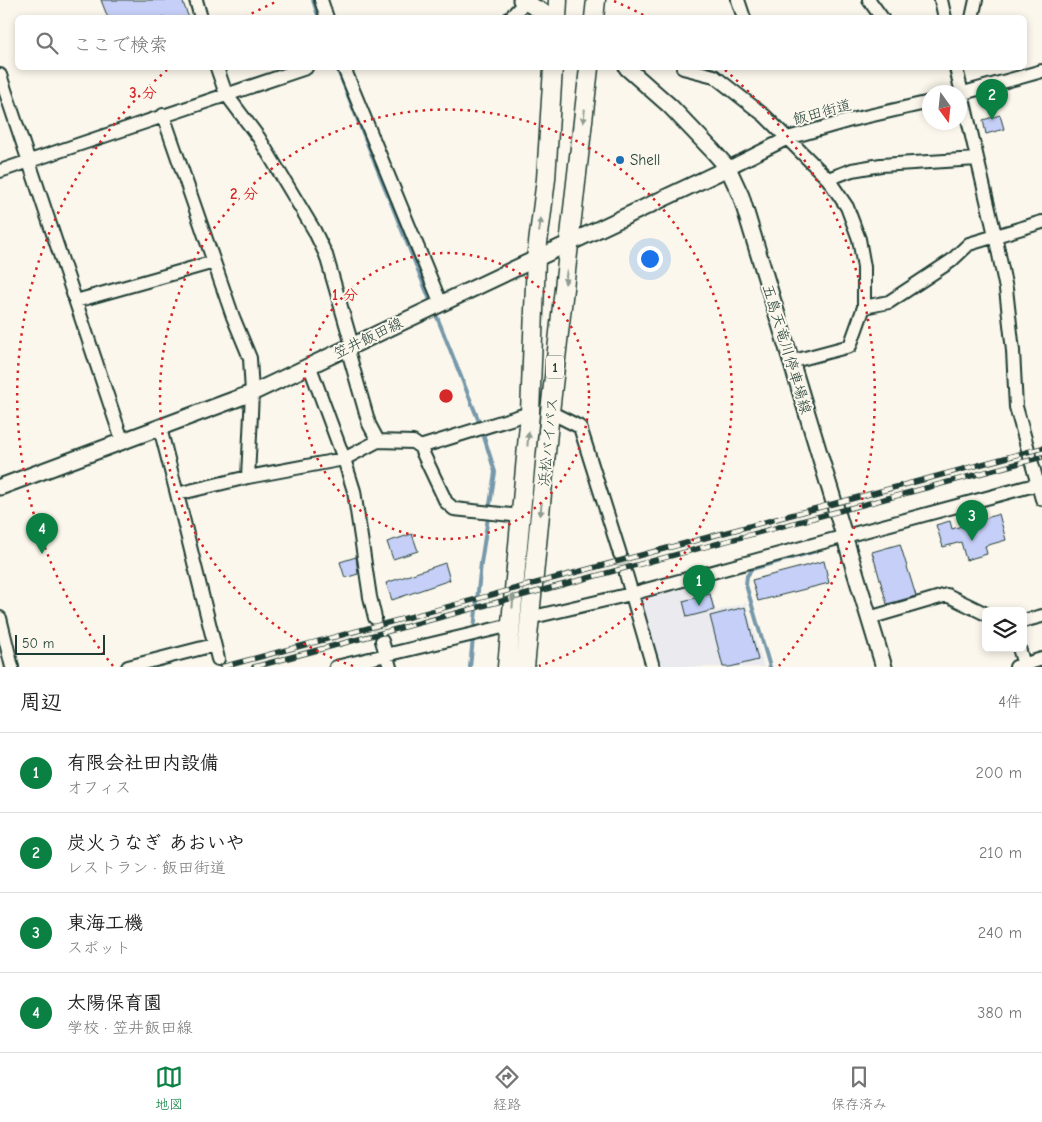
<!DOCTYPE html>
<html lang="ja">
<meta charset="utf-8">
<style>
:root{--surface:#fff;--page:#f2f2f2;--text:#222;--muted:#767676;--line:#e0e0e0;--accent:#0b8043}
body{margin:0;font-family:"Comic Neue","Klee One",sans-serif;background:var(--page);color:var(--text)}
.controls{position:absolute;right:15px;bottom:15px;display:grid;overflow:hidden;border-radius:8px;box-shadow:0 2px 8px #0003}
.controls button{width:45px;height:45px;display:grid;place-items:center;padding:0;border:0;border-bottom:1px solid var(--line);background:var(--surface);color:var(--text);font:25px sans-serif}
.compass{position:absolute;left:922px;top:85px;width:45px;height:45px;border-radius:50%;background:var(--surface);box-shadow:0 2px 8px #0003;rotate:165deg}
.scale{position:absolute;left:15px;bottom:12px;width:90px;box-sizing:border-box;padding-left:5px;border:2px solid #1f3d34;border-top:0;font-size:14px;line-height:18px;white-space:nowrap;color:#1f3d34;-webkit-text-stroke:4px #fbf7ec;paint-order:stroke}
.you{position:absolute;left:649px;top:258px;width:18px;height:18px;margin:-12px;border:4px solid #fff;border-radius:50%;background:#1a73e8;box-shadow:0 0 0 8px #1a73e833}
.badge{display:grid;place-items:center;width:32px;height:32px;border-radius:50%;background:var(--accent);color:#fff;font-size:16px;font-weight:700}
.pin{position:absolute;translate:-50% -41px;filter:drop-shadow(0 1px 2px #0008)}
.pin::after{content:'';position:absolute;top:26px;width:18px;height:15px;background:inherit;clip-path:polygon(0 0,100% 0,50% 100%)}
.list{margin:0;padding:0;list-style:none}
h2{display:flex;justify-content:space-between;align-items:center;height:65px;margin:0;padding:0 20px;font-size:21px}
h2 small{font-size:16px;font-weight:400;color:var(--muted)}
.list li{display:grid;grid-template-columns:32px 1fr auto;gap:15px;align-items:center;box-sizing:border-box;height:80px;padding:0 20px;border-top:1px solid var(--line)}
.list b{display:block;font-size:19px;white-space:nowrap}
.list p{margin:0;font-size:16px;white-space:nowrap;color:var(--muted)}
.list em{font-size:16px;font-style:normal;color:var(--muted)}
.icon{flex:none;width:28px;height:28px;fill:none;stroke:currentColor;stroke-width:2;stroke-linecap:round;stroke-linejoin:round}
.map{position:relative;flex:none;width:1042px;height:667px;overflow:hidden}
.search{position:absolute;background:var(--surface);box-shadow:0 2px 8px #0003;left:15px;right:15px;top:15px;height:55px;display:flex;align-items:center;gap:12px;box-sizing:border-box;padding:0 18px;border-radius:8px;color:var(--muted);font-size:19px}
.sheet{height:385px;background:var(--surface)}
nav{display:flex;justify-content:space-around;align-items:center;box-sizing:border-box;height:70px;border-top:1px solid var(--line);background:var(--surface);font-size:14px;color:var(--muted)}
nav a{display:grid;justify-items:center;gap:2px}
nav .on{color:var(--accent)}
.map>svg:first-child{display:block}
.built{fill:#ebebef}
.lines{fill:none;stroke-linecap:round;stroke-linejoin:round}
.stream{stroke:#7598aa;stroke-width:4}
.building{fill:#c6cff7;stroke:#1f3d34}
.minor-tunnel{stroke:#cfd2c7;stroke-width:12;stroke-dasharray:12 6;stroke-linecap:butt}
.minor-casing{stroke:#1f3d34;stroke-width:16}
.major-casing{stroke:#1f3d34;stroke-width:19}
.highway-casing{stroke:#1f3d34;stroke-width:21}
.minor{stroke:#fbf7ec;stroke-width:12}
.major{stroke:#fbf7ec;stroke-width:15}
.highway{stroke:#fbf7ec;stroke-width:18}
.rail-casing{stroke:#1f3d34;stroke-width:5.5}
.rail{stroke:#fbf7ec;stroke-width:4;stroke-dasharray:11;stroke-linecap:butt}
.oneway{fill:#8d9a90}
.ring{fill:none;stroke:#d62828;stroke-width:2.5;stroke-dasharray:2.5 5}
.poi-dot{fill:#1f6fb2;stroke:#fbf7ec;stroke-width:2}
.labels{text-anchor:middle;stroke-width:4;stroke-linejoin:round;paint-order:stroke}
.shield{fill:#fbf7ec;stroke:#61756b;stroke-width:1}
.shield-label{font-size:14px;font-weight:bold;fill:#1f3d34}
.street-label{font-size:15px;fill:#1f3d34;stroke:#fbf7ec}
.poi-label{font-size:15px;fill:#1f3d34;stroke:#fbf7ec;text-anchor:start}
.centre{fill:#d62828;stroke:#fbf7ec;stroke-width:2.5}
.ring-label{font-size:15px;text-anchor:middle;font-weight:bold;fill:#d62828;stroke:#fbf7ec;stroke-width:4;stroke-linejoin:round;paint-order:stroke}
</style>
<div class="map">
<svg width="1042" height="667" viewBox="0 0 1042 667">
<rect width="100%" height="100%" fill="#fbf7ec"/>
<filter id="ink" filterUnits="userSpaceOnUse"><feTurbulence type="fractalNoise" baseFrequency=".02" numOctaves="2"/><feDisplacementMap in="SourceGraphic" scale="10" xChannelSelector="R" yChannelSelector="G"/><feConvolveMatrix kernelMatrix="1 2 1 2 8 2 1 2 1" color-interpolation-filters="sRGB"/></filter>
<g filter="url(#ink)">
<path class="built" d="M708,580L716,611L746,603L764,667H658L639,599Z"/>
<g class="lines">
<path class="stream" d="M313,0L319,18
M337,68L432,305
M435,312L480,424L495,472L481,563L470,667
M770,667L746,585L747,576L752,569L816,551"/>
</g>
<path class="building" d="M101,0H182L189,18H108Z
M1000,115L1004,129L986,134L983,120Z
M999,514L1006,540L985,546L987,554L966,560L961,542L943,547L936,525L950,521L952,529Z
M412,534L418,551L393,559L387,542Z
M900,544L916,596L887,604L872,552Z
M356,557L358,574L345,578L340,562Z
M824,561L829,583L758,601L752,580Z
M445,563L450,580L392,600L386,583Z
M710,594L714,610L687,617L683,601Z
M745,607L758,660L730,667H723L710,616Z"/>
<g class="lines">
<path class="minor-tunnel" d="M620,554L626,574
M375,618L382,641"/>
<defs>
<path id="minor" d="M196,0L201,18
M321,0L327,18
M738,0L744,18
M869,0L882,18
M941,0L945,18
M510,18L525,2L524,0
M972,18L976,0
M217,68L226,94L259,138L314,230L326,255L352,345
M344,68L441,304
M683,68L714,76L765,116L828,179L847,207L859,239L864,267V307L850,346L790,362
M956,68L995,235L1006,289L1013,351L1016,407L1042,499
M0,75L122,440
M960,94L1042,71
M163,115L233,317L250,358L252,393L248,477
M728,168L788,138L851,120L930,102
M0,171L306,68
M828,179L852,170L881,165L977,159
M76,301L214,262
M864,307L889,302L951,261L969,244L1042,222
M347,347L369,424L378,441
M310,367L344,459L354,491L370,597L375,618
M550,412L580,427L620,554
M160,428L177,494L218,659
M420,447L446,502L454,509L521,516
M177,494L248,477L344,459L378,441L413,442L420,447L530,413
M626,574L653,667
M0,618L12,667
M529,618L631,594L1042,483
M869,618L947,595L986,614
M1023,621L1042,616
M382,641L390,667
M1019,648L1024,665
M128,667L214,645
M336,667L511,625
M1016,667L1042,659"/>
<path id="major" d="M521,0L555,18
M627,68L670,106L712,150L728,168L741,196L884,667
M0,487L252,393L728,168"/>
<path id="highway" d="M557,18L558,0
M594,18L596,0
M507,667L530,413L536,259L546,179L553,68
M525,667L550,412L589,68"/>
</defs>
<use href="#minor" class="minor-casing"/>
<use href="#major" class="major-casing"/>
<use href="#highway" class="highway-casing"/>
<use href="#minor" class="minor"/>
<use href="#major" class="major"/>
<use href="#highway" class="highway"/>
<defs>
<path id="rail" d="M222,667L1042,448
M254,667L1042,457"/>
</defs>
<use href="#rail" class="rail-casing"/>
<use href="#rail" class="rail"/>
</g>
<defs><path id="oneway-solid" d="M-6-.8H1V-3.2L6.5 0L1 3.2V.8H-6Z" transform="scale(1.25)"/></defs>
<g class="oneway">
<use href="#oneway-solid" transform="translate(584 116) rotate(96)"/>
<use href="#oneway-solid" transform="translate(540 225) rotate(-83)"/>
<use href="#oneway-solid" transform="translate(566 277) rotate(97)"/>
<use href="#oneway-solid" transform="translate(528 439) rotate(-85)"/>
<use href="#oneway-solid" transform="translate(541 509) rotate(96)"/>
<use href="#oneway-solid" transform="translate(513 601) rotate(-85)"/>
</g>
</g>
<g class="ring">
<circle cx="446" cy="396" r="143"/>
<path d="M353 666A286 286 0 1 1 539 666"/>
<path d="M113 666A429 429 0 0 1 167 70M245 17A429 429 0 0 1 278 1M614 1A429 429 0 0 1 647 17M725 70A429 429 0 0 1 779 666"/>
</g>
<circle class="poi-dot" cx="620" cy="160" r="5"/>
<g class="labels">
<rect class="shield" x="546" y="355.5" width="18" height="23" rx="4"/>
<g class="shield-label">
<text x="555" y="372">1</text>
</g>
<g class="street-label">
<text transform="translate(822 112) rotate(-15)" y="5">飯田街道</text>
<text transform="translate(368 338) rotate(-26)" y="5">笠井飯田線</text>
<text transform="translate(787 349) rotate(73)" y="5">五島天竜川停車場線</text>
<text transform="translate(548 442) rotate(-84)" y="5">浜松バイパス</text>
</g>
<g class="poi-label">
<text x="630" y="165">Shell</text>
</g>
</g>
<circle cx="446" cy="396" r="8" class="centre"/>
<g class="ring-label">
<text x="143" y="98">3 分</text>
<text x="244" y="199">2 分</text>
<text x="345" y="300">1 分</text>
</g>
</svg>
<div class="controls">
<button><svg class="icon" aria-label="layers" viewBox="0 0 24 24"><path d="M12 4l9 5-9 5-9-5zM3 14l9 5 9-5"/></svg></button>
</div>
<svg class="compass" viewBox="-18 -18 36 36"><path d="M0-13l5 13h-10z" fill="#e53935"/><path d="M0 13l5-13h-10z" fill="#767676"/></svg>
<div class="scale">50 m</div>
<div class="you"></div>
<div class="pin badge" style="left:699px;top:606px">1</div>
<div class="pin badge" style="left:992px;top:120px">2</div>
<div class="pin badge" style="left:972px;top:541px">3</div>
<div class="pin badge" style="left:42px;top:554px">4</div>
<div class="search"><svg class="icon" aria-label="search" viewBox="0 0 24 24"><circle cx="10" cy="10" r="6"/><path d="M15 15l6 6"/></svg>ここで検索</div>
</div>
<section class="sheet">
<h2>周辺<small>4件</small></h2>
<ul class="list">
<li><span class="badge">1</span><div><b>有限会社田内設備</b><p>オフィス</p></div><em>200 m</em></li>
<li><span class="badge">2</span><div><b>炭火うなぎ あおいや</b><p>レストラン · 飯田街道</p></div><em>210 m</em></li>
<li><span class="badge">3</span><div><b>東海工機</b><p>スポット</p></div><em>240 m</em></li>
<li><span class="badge">4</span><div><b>太陽保育園</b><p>学校 · 笠井飯田線</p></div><em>380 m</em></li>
</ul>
</section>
<nav>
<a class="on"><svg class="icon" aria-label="map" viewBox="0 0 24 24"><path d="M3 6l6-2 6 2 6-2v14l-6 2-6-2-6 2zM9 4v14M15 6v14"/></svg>地図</a>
<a><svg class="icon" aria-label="directions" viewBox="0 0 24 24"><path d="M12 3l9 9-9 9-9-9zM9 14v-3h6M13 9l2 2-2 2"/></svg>経路</a>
<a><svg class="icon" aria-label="saved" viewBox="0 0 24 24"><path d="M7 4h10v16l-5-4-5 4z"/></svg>保存済み</a>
</nav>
